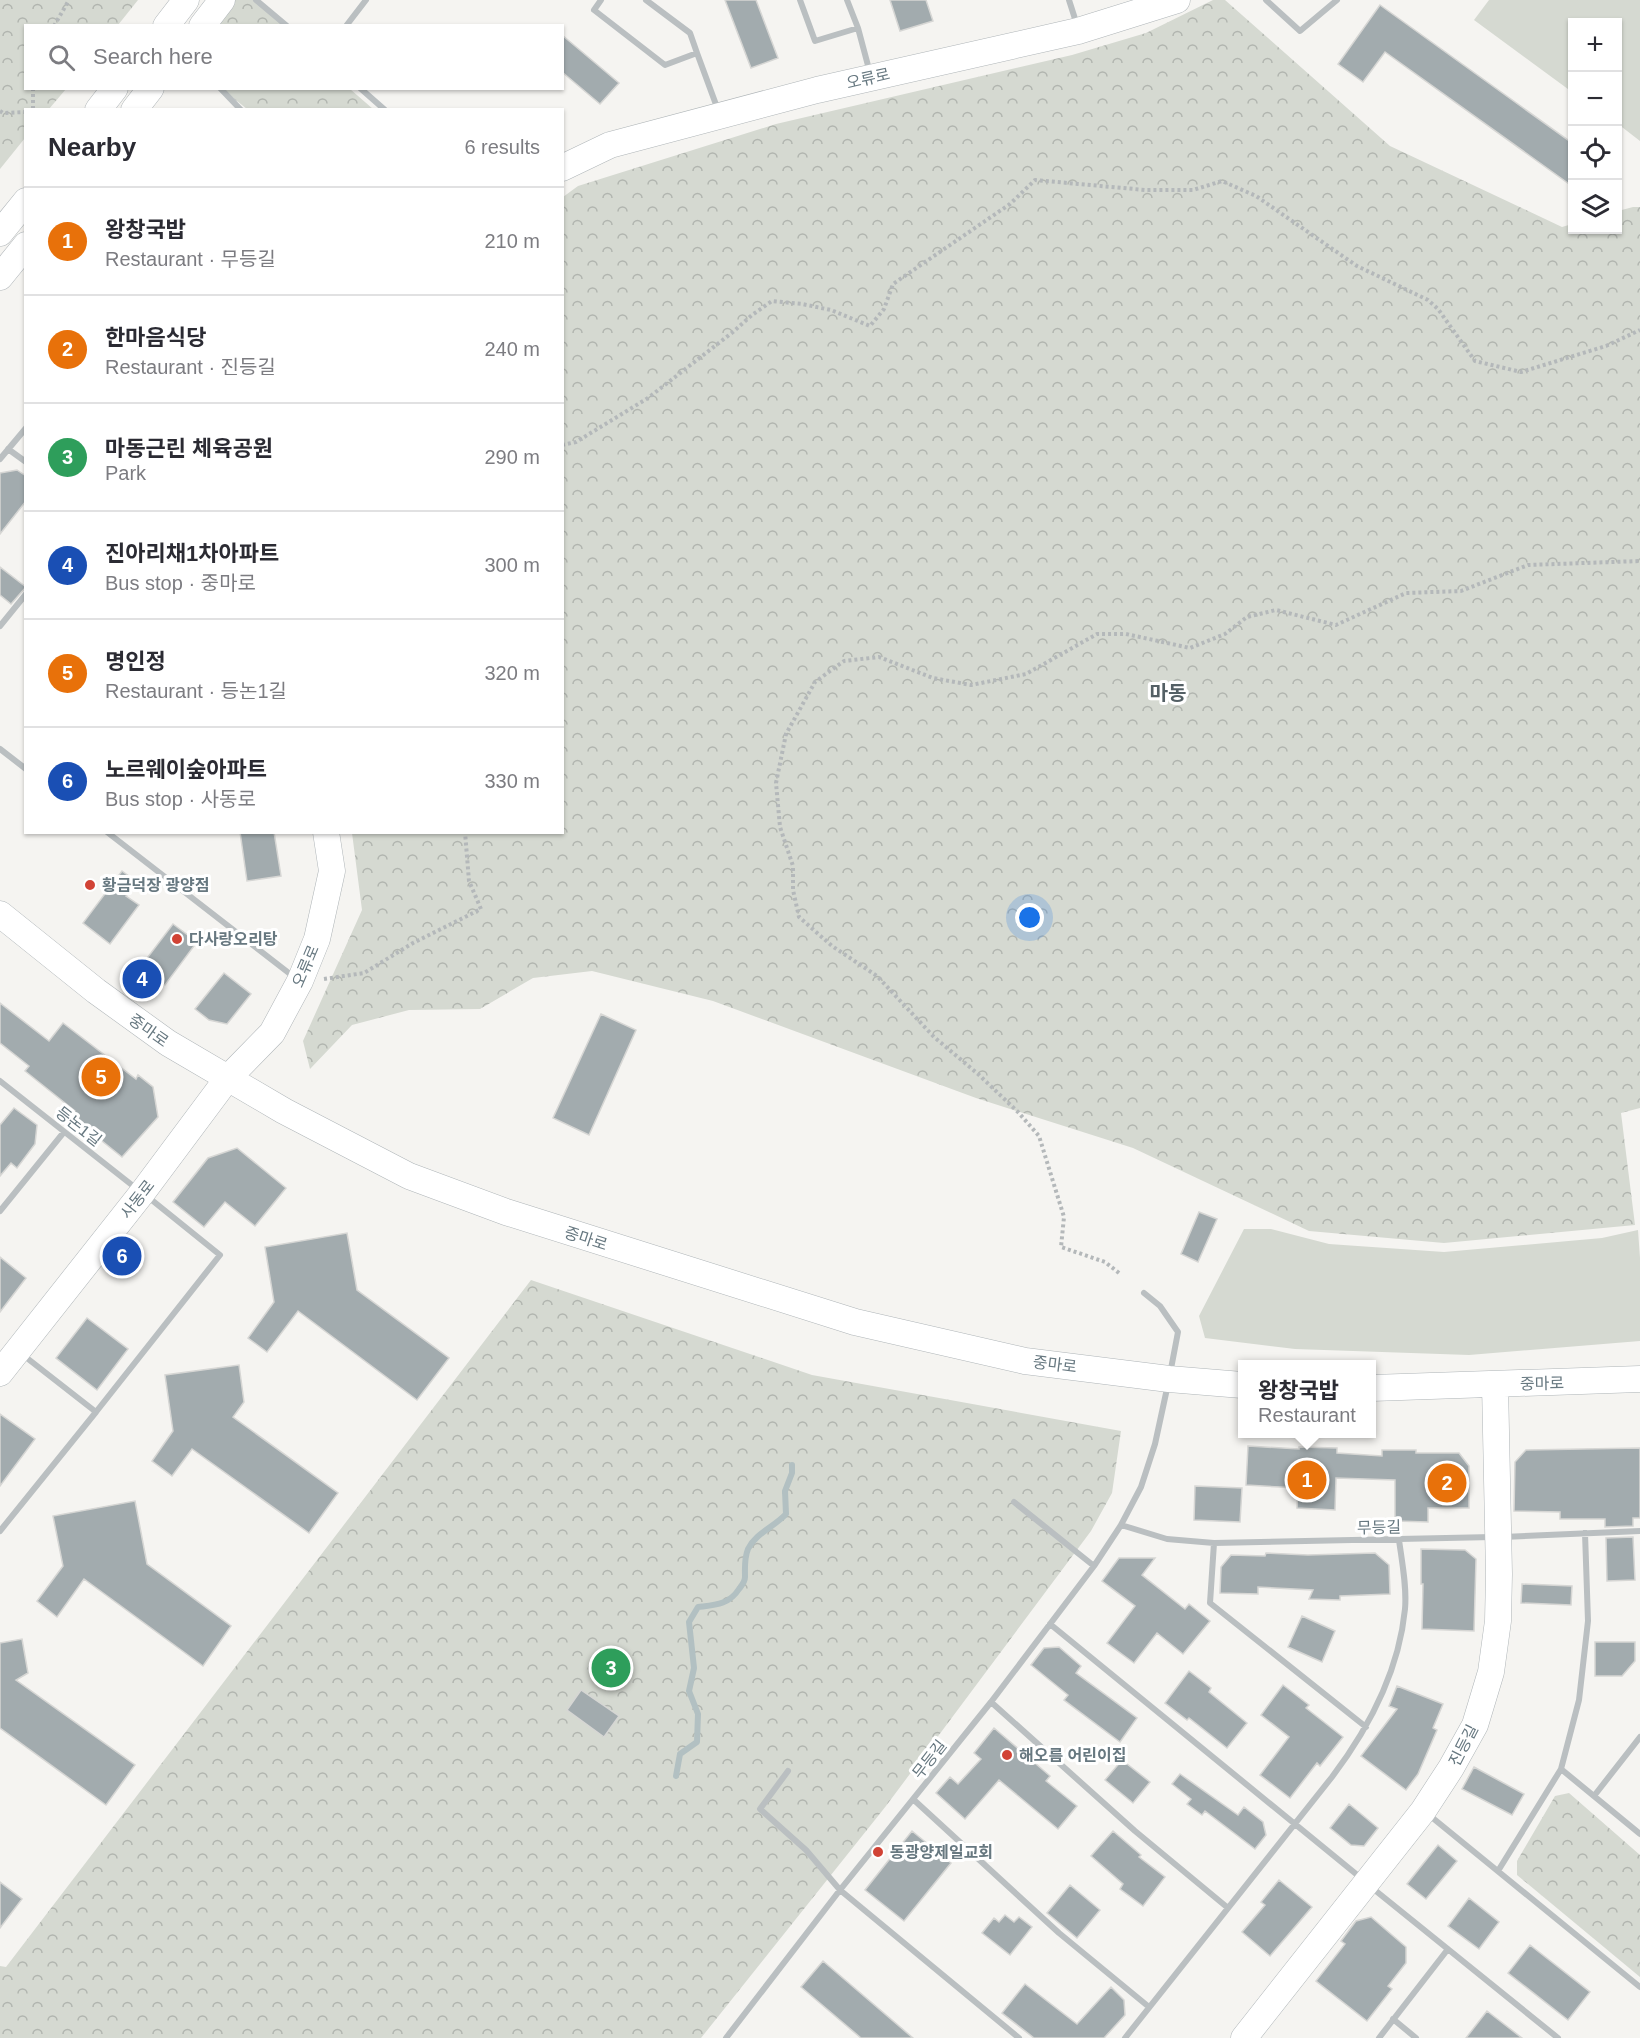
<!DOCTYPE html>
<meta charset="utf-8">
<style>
:root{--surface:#fff;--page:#f2f2f3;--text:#2b2b33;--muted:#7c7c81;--line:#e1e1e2;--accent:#d93025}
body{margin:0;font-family:Helvetica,"Noto Sans KR",sans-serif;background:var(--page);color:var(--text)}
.controls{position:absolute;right:18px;top:18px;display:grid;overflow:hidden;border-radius:0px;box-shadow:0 2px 4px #0004}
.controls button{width:54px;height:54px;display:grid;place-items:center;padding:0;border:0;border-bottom:2px solid var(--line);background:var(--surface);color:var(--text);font:30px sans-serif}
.you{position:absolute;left:1030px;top:918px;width:21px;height:21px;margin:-15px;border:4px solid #fff;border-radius:50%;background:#1a73e8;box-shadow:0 0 0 9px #1a73e833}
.badge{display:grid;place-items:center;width:39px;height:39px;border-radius:50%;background:var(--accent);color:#fff;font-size:20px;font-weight:700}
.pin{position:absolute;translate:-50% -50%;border:3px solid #fff;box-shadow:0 2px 6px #0006}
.popup{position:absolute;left:1238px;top:1360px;width:138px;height:78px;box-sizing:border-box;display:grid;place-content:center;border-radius:0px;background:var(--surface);filter:drop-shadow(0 2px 4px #0005);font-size:20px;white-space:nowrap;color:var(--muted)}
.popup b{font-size:22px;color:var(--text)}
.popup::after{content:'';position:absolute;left:50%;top:100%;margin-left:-12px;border:12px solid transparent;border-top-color:var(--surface)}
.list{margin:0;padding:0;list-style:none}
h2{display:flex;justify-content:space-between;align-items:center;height:78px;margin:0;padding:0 24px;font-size:26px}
h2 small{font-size:20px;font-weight:400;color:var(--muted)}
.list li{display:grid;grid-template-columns:39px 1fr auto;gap:18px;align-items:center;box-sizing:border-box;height:108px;padding:0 24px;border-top:2px solid var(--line)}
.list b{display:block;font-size:22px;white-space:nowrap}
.list p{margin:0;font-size:20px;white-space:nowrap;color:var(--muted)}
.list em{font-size:20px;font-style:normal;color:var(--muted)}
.icon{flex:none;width:33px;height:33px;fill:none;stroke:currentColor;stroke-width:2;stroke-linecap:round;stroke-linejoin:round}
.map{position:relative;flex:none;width:1640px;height:2038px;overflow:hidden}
.search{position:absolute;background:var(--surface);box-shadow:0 2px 4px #0004;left:24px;top:24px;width:540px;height:66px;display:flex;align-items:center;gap:15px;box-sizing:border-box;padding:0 21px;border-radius:0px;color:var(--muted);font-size:22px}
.panel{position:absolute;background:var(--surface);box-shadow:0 2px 4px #0004;left:24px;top:108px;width:540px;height:726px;border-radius:0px}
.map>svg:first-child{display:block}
.grass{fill:#d5d9d1}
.forest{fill:url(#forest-crowns)}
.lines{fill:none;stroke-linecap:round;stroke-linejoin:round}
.stream{stroke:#b2c0c2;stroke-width:6}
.building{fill:#a2abae;stroke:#d6d6d4;stroke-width:1.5}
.secondary-casing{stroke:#afb5b8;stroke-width:27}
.path{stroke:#b4b8ba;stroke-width:4;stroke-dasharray:3 3;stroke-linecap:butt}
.street{stroke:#babfc1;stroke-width:6}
.secondary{stroke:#fff;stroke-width:26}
.poi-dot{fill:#d14335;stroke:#fff;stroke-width:2}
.labels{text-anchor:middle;stroke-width:6;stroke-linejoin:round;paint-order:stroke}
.street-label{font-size:16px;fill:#677880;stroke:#fff}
.poi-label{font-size:16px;font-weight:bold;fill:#677880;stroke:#fff;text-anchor:start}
.quarter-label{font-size:20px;font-weight:bold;fill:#546065;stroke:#fff}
</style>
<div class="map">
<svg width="1640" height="2038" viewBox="0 0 1640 2038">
<defs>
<pattern id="forest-crowns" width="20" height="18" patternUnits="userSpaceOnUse" patternTransform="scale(1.5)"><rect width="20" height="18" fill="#d5d9d1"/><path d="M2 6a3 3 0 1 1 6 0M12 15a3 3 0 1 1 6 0" fill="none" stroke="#b1b5af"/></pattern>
</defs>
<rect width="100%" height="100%" fill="#f5f4f1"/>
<path class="grass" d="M1489,0H1640V141L1618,124V22H1572V92L1474,20Z
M1244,1229H1271L1329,1244L1444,1252L1602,1238L1638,1230L1640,1258V1341L1469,1355L1295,1349L1205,1338L1199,1316Z"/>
<path class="forest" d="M0,0H138L118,25L26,26V88L66,89L49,109L26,110L25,138L0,169Z
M232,0H253L285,26H212Z
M1213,0H1225L1390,146L1562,227L1572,224V230H1618V211L1633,207H1640V1108L1621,1113L1635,1225L1444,1243L1309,1231L1133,1148L976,1098L713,1001L592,971L533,978L480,1009L409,1010L352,1025L310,1069L303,1041L362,910L352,833L562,832L563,197L578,186L776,124L1072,55L1146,33Z
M222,89H350L373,109H247Z
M531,1280L812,1375L1121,1431L1112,1493L1091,1531L886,1806L701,2038H0V1966L6,1967Z
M1569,1793L1640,1855V1977L1517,1875V1861L1555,1796Z"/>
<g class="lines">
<path class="stream" d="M676,1776L680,1754L697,1742L698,1714L689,1691L694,1668L689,1622L698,1607C714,1605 729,1605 739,1589C742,1585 745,1582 745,1577C745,1567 744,1559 748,1549C756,1533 774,1527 786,1514L785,1491L792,1473V1465"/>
</g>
<path class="building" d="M725,0H756L778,58L751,68Z
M890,0H926L933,21L900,31Z
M1380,5L1572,143V186L1385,52L1363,82L1338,64Z
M562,35L619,83L600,104L562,72Z
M17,470L26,476V501L0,534V473Z
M0,567L26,587L11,604L0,595Z
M240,832H274L281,876L247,881Z
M122,871L137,882L126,896L139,905L110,944L83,923Z
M173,924L197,942L165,985L141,966Z
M224,973L251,994L227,1024L209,1020L195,1009Z
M0,1003L49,1041L63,1023L136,1079L138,1075L153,1087L158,1117L122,1157L87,1129L85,1131L69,1118L75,1111L25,1071L29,1066L0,1043Z
M601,1014L636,1030L589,1135L553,1118Z
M14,1108L37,1125L35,1144L17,1168L11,1163L0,1176V1125Z
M237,1148L286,1188L255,1226L225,1202L204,1227L173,1202L208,1158Z
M1199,1212L1217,1219L1198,1262L1181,1254Z
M347,1233L357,1290L449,1358L417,1400L298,1311L267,1352L248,1338L274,1302L265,1247Z
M0,1257L26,1278L0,1312Z
M87,1318L128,1349L97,1390L56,1358Z
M239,1365L244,1402L233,1417L338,1493L309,1533L192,1449L172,1476L152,1461L173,1431L165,1375Z
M0,1414L35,1439L0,1486Z
M1248,1446L1299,1449V1447L1337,1448V1453L1382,1456V1450H1416V1453H1459L1469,1466V1508H1428V1522L1395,1521V1480L1336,1478L1335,1510L1297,1508L1298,1488L1246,1485Z
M1640,1448V1518H1633V1526L1605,1527V1519H1560V1512L1514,1511L1515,1462L1526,1450Z
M1195,1486L1242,1488L1240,1522L1194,1520Z
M135,1501L147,1564L231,1626L203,1666L84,1579L57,1617L37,1601L63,1566L53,1516Z
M1633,1537L1635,1580L1607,1581L1606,1538Z
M1421,1549L1465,1550L1476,1559L1474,1631L1422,1629L1423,1584H1421Z
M1266,1553L1308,1555L1375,1553L1389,1565L1390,1594L1340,1596V1600L1309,1599L1313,1590L1258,1587V1594L1220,1593L1221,1567L1231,1555L1265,1556Z
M1119,1558H1155L1142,1575L1185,1609L1189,1604L1210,1621L1183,1654L1157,1633L1134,1663L1107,1643L1135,1606L1102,1581Z
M1522,1584L1572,1586L1571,1605L1521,1603Z
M1302,1616L1335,1631L1322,1662L1288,1647Z
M22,1639L28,1673L16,1680L135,1765L106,1805L0,1728V1643Z
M1595,1642H1635V1661L1622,1676H1595Z
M1059,1647L1081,1666L1076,1673L1137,1718L1120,1742L1064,1700L1068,1695L1031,1665L1044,1648Z
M1189,1671L1211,1688L1209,1692L1247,1723L1227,1748L1189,1718L1187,1720L1165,1703Z
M1283,1685L1309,1705L1306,1708L1343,1737L1320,1766L1317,1763L1290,1798L1260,1775L1289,1737L1261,1715Z
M1397,1686L1443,1704L1433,1728L1437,1730L1418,1774L1406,1790L1361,1756L1397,1709L1389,1706Z
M581,1690L619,1716L604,1737L567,1710Z
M994,1728L1050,1776L1046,1781L1077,1806L1058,1829L999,1780L965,1819L936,1793L950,1777L958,1784L981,1759L974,1753Z
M1122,1760L1150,1782L1133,1803L1105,1780Z
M1474,1767L1524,1794L1512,1815L1462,1789Z
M1180,1774L1238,1815L1244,1807L1263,1822L1266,1835L1255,1849L1205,1811L1202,1815L1187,1804L1191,1799L1172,1784Z
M1349,1804L1378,1828L1364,1846L1351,1845L1330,1828Z
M912,1831L951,1863L904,1921L865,1890Z
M1113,1831L1141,1855L1139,1857L1165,1877L1143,1906L1120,1889L1123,1884L1091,1856Z
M1438,1845L1457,1861L1426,1899L1407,1884Z
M1279,1880L1312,1907L1270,1956L1242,1932L1265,1905L1261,1902Z
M0,1882L22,1899L0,1928Z
M1070,1885L1100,1910L1077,1938L1047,1913Z
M1469,1898L1499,1922L1479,1949L1448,1926Z
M1005,1915L1014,1922L1019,1917L1032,1927L1010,1955L982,1933L994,1918L999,1922Z
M1371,1917L1406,1947V1963L1388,1986L1392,1989L1367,2021L1316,1981L1345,1944L1341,1941L1356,1921Z
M1530,1945L1590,1992L1568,2020L1508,1973Z
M823,1961L913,2038H861L801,1987Z
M1025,1984L1077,2024L1111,1987L1124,2000L1125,2015L1104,2038H1034L1002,2013Z
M1487,2011L1522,2038H1466Z"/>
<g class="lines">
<defs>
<path id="secondary" d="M166,26L186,0
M202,26L222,0
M98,110L115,88
M134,110L151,88
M562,168L610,145L817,90L1078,31L1177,0
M0,233L26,201
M0,277L26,245
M0,914L96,991L168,1043L284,1111L409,1176L506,1212L855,1322L1025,1361L1169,1379L1242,1385
M0,1373L142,1193L227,1079L272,1033L300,981L317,939L332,871L326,832
M1372,1388L1640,1379
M1244,2038L1423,1811L1451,1768L1475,1725L1491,1672L1498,1621L1499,1574L1495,1384"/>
</defs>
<use href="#secondary" class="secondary-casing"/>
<path class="path" d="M54,26L69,0
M33,88V110
M0,111L3,113L26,112
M562,445L576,442L648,398L733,332L752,315L772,301L802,304L831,310L870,326L884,309L893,284L1010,204L1035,180L1145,190H1193L1222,181L1256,196L1357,266L1428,300L1438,309L1475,361L1521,372L1606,346L1640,330
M324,979L364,973L413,943L481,909L469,881L465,832
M1119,1273L1105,1262L1061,1247L1064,1217L1039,1136L1018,1112L978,1074L934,1037L877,976L832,946L799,917L793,890V866L780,827L776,783L786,734L815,682L844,661L879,657L933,678L971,685L1026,674L1097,634H1126L1190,648L1225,634L1247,617L1276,610L1336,625L1406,593L1461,591L1528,565L1640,561"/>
<path class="street" d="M256,0L287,26
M601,0L594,10L665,65L697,53L718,110
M646,0L690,33L697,53
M800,0L815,41L858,28
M847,0L858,28L870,73
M1069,0L1077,25
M1266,0L1300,31L1337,0
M346,26L366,0
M220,88L241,110
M360,88L385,110
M8,449L26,462
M0,459L26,428
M0,626L26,594
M0,749L26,769
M107,832L294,977
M0,1081L137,1189
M0,1211L64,1132
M1144,1293L1160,1306L1178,1332L1170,1374
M23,1355L96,1412L220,1255L148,1197
M1014,1502L1094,1566
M1121,1525L1167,1539L1214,1543L1493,1537
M0,1531L96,1412
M1503,1537L1640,1531
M1214,1543L1210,1603L1366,1727
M1050,1624L1361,1878
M991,1702L1135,1831L1228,1908
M1561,1769L1640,1834
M788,1771L760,1809L806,1850L840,1890L1019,2038
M1594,1796L1640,1737
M914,1800L1059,1933L1149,2007
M1429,1815L1640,1987
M1498,1871L1561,1769L1579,1700L1588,1621L1585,1533
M1371,1887L1558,2038
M1393,2019L1416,2038
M726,2038L840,1890L991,1702L1094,1566L1121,1525L1141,1487L1155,1444L1168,1384
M1125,2038L1332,1777C1369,1728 1399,1671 1405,1609C1407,1587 1402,1562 1399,1540
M1379,2038L1448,1949"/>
<use href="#secondary" class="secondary"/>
</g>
<g class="poi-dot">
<circle cx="90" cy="885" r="6"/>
<circle cx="177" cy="939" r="6"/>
<circle cx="1007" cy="1755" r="6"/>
<circle cx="878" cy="1852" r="6"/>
</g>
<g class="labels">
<g class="street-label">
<text transform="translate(868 78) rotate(-13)" y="6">오류로</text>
<text transform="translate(305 966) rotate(-67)" y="6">오류로</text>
<text transform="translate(149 1030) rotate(35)" y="6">중마로</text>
<text transform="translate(79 1126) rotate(38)" y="6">등논1길</text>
<text transform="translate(137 1199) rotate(-52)" y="6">사동로</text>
<text transform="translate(586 1238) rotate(18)" y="6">중마로</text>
<text transform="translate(1055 1364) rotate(7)" y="6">중마로</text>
<text transform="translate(1542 1383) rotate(-1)" y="6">중마로</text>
<text transform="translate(1379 1527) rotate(-1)" y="6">무등길</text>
<text transform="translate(1463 1745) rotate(-63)" y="6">진등길</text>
<text transform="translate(929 1759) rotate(-52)" y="6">무등길</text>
</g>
<g class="poi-label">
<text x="102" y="891">황금덕장 광양점</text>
<text x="189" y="945">다사랑오리탕</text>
<text x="1019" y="1761">해오름 어린이집</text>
<text x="890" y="1858">동광양제일교회</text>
</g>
<g class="quarter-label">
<text x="1168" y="700">마동</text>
</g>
</g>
</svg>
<div class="controls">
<button>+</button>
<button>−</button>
<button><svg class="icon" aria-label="locate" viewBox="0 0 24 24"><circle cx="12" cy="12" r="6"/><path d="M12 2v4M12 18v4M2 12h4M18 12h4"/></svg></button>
<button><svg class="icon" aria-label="layers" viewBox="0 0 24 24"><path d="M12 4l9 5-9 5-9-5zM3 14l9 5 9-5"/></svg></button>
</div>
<div class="you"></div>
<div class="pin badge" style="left:1307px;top:1480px;background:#e8710a">1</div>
<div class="popup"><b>왕창국밥</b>Restaurant</div>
<div class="pin badge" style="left:1447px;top:1483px;background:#e8710a">2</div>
<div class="pin badge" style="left:611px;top:1668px;background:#2e9e5b">3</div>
<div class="pin badge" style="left:142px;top:979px;background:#1a4fb4">4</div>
<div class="pin badge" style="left:101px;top:1077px;background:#e8710a">5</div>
<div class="pin badge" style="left:122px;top:1256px;background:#1a4fb4">6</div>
<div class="search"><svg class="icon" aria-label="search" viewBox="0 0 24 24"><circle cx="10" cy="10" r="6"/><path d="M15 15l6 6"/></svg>Search here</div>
<section class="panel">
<h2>Nearby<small>6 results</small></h2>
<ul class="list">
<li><span class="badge" style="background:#e8710a">1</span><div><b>왕창국밥</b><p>Restaurant · 무등길</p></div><em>210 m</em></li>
<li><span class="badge" style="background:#e8710a">2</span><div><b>한마음식당</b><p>Restaurant · 진등길</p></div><em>240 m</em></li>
<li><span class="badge" style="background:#2e9e5b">3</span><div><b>마동근린 체육공원</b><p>Park</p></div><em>290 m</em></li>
<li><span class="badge" style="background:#1a4fb4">4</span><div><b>진아리채1차아파트</b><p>Bus stop · 중마로</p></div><em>300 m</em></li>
<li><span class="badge" style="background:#e8710a">5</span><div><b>명인정</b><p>Restaurant · 등논1길</p></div><em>320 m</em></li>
<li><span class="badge" style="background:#1a4fb4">6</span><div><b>노르웨이숲아파트</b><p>Bus stop · 사동로</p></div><em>330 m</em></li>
</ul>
</section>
</div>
